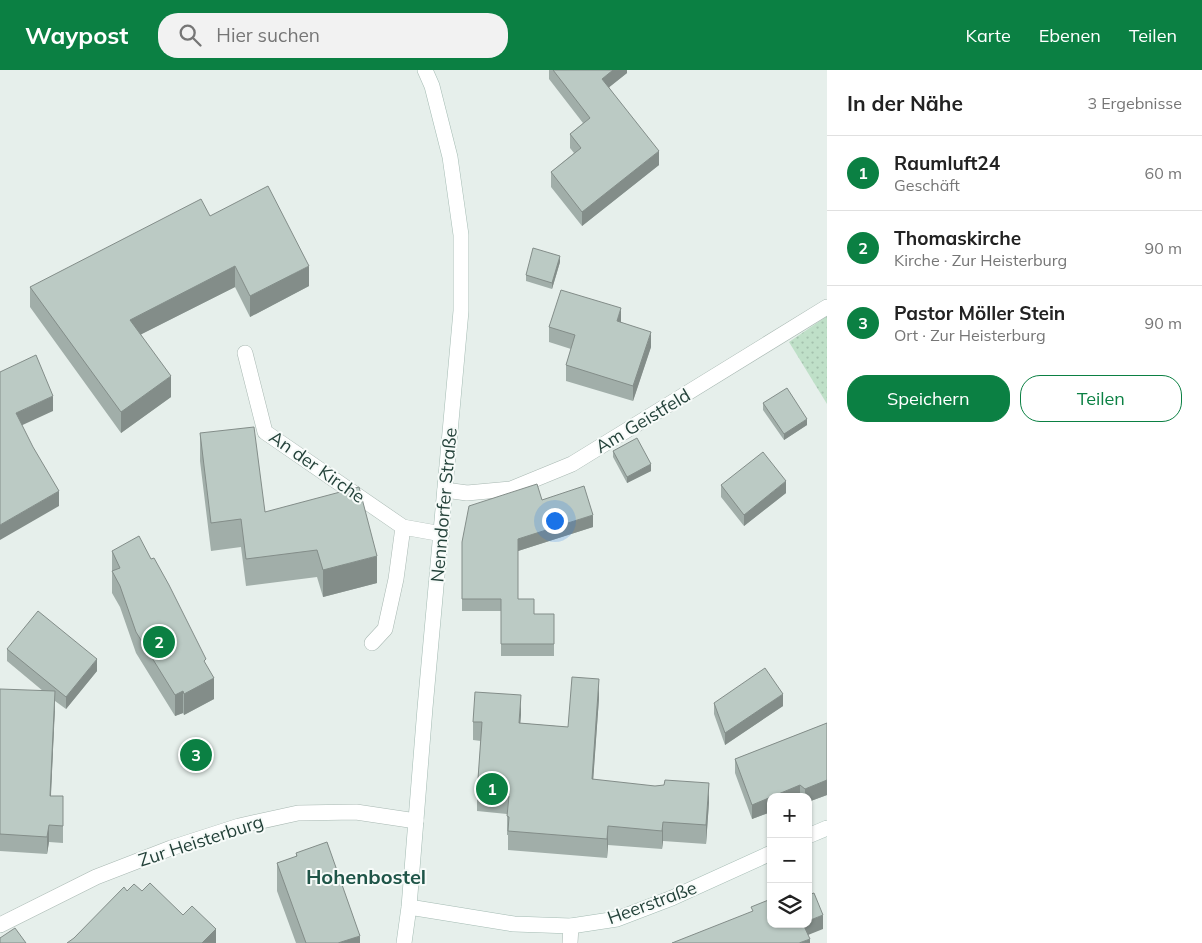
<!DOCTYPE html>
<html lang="de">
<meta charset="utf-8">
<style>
:root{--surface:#fff;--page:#f2f2f2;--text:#222;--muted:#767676;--line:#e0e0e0;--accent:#0b8043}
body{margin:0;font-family:Mulish,sans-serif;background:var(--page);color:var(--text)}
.controls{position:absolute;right:15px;bottom:15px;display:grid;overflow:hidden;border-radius:10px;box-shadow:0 1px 4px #0004}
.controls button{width:45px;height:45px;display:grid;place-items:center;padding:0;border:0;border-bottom:1px solid var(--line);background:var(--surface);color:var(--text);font:25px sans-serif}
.you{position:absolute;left:554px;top:450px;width:18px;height:18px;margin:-12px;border:4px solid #fff;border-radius:50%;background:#1a73e8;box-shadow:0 0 0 8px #1a73e833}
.badge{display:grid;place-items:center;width:32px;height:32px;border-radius:50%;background:var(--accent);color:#fff;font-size:16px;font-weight:700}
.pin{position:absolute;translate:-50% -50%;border:2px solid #fff;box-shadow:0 1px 5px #0006}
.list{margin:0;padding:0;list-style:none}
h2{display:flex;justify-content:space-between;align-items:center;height:65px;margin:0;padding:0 20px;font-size:21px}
h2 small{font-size:16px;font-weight:400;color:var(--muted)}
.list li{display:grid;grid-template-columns:32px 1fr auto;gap:15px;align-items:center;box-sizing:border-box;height:75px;padding:0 20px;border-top:1px solid var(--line)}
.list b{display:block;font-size:19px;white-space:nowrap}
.list p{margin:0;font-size:16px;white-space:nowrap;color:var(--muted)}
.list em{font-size:16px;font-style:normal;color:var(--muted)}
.actions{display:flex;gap:10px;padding:15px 20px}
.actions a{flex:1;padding:11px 0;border:1px solid var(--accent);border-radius:20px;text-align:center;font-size:18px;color:var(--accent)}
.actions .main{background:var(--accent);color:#fff}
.icon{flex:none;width:28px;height:28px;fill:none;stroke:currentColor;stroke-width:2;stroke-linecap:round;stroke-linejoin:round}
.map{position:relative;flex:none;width:827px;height:873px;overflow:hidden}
header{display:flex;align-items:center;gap:30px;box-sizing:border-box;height:70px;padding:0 25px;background:var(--accent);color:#fff}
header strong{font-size:24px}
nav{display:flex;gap:28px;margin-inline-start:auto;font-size:18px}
.search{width:350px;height:45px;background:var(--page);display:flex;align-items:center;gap:12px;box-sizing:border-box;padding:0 18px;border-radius:20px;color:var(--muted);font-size:19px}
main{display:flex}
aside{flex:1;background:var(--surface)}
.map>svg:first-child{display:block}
.grass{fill:url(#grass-dots)}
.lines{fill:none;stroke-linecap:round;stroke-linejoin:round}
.lane-casing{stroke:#a8b8b2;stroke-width:16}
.street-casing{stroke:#a8b8b2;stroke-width:16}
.secondary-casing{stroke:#a4bbb3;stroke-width:16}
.lane{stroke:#fff;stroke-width:15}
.street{stroke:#fff;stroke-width:15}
.secondary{stroke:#fff;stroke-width:15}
.wall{fill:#a1aea9}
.shaded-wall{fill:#838d89}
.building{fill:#bbcac4;stroke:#838d89}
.labels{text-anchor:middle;stroke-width:4;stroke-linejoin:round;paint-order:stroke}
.street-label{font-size:18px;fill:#24423a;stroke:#f7fbf9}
.quarter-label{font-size:20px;font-weight:bold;fill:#1f5548;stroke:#f7fbf9}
</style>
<header>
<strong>Waypost</strong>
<div class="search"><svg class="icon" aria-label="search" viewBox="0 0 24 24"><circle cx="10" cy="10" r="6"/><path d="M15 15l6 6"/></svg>Hier suchen</div>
<nav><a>Karte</a><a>Ebenen</a><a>Teilen</a></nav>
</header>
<main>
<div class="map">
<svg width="827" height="873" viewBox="0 0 827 873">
<defs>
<pattern id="grass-dots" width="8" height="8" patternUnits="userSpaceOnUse" patternTransform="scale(1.25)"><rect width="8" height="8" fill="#bfe0c8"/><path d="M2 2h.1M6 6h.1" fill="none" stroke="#a4c1ad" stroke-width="1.8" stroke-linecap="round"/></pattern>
</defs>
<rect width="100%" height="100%" fill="#e6efeb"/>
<path class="grass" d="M827,246V334L789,272Z"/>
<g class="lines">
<defs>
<path id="lane" d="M245,283L265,362L403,457L442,464
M372,573L385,559L396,509L403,457
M570,873L571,856"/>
<path id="street" d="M445,420L467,423L511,419L572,394L827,237
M0,855L96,807L171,778L239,756L298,743L356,742L416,751"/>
<path id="secondary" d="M808,766L827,758
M409,837L514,854L571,856L617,849L672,828L771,783
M404,873L409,837L425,638L461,241V165L450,87L432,16L425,0"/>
</defs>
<use href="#lane" class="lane-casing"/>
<use href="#street" class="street-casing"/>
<use href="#secondary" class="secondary-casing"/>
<use href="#lane" class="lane"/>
<use href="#street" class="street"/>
<use href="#secondary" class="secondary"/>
</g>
<path class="wall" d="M549,0H627V3L609,17L659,95L582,156L551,117V102L574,83L570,78V64L583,53L549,9Z
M210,146L309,216L250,247L235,217L141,264L171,327L121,363L30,237V217Z
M560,192L552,219L526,211V205Z
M621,252L651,277L633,331L566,311V295L571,279L549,272V257Z
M763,333L807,355L784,370L763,340Z
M200,363L265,442L377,513L323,527L317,507L246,516L241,477L211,481L200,391Z
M613,381L651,401L627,413L613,387Z
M721,415L786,423L744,456L721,427Z
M542,430L593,457L518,481V529L534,544H554V586H501V541H462V472Z
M112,481L206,595L214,629L184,645L183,643L175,646L136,583L120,537L112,523Z
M7,579L97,601L66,639L55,631L51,726L63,743V773L49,772L47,784L0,781V629L43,621L7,591Z
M599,628L593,709L709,732L706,774L663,771L662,779L608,775L607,788L508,780V765H507V744L477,741V723L481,671L473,670V652L521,644L520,653L568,657Z
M714,633L783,636L725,675L714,644Z
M827,653V725L808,732V727H771V742L752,749L735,703V689Z
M296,783L360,873H296L277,821V793L296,787Z"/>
<path class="shaded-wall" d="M613,0H627V3L602,23V9Z
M659,81V95L582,156V142Z
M560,186V192L552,219V213Z
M235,196V217L130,270V250Z
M309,196V216L250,247V226Z
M621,238V253L617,251Z
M651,262V277L633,331V316Z
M171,306V327L121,363V342Z
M53,326V341L16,358V343Z
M807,349V355L784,370V364Z
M651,394V401L627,413V407Z
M786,411V423L744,456V445Z
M59,421V436L0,470V455Z
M593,445V457L518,481V469Z
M377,486V513L323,527V500Z
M97,589V601L66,639V627Z
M214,608V629L184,645V624Z
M599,609V628L592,727V709Z
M55,621V638L50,743V726Z
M183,621V643L175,646V625Z
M783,624V636L725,675V663Z
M521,625V644L519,671V653Z
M827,710V725L808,732V727H805V719Z
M709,713V732L706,774V755Z
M800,715V727H772Z
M771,727V742L752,749V735Z
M663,752V771L662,779V761Z
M49,755V772L47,784V767Z
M608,756V775L607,788V769Z
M823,845V859L803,867V854H808V851Z
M216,859V873H202Z
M360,866V873H338Z
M810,869V873H799Z"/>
<path class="building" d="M553,0H613L602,9L659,81L582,142L551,102L581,78L570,64L590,48Z
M268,116L309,196L250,226L235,196L130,250L171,306L121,342L30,217L201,129L210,146Z
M533,178L560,186L552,213L526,205Z
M561,220L621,238L617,251L651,262L633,316L566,295L575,265L549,257Z
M36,285L53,326L16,343L33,377L59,421L0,455V302Z
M787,318L807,349L784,364L763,333Z
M254,357L265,442L359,417L377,486L323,500L317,480L246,489L241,449L211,453L200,363Z
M637,368L651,394L627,407L613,381Z
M763,382L786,411L744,445L721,415Z
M537,414L542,430L584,416L593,445L518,469V529H534V544H554V574H501V529H462V472L469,436Z
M139,466L151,489L154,488L169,515L206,589L204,591L214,608L184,624L183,621L175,625L136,562L120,516L112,501L120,498L112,481Z
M38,541L97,589L66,627L7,579Z
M765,598L783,624L725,663L714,633Z
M572,607L599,609L592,709L655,716L664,715L665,710L709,713L706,755L663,752L662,761L608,756L607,769L508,761L509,747L507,746L509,726L477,723L482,652H473L475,622L521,625L519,653L568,657Z
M0,619L55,621L50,726H63V756L49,755L47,767L0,764Z
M827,653V710L805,719L800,715L752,735L735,689Z
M327,772L360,866L338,873H306L277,793L297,786L296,783Z
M150,813L183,845L192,836L216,859L202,873H67L74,868L124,817L127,821L134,814L142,821Z
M814,823L823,845L808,851V825Z
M771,829V854H803L810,869L799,873H672L753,841L751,837Z
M15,858L26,873H0V868Z"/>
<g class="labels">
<g class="street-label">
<text transform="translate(643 351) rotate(-31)" y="6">Am Geistfeld</text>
<text transform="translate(317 397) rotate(35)" y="6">An der Kirche</text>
<text transform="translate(444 435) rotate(-85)" y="6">Nenndorfer Straße</text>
<text transform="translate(201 771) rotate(-18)" y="6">Zur Heisterburg</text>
<text transform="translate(652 833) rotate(-20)" y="6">Heerstraße</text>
</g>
<g class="quarter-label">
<text x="366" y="814">Hohenbostel</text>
</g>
</g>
</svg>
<div class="controls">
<button>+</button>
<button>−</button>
<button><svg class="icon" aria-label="layers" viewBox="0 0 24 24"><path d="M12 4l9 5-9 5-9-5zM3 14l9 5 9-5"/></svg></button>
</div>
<div class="you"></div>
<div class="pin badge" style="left:492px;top:719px">1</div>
<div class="pin badge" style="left:159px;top:572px">2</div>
<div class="pin badge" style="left:196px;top:685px">3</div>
</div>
<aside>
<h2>In der Nähe<small>3 Ergebnisse</small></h2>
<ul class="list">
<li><span class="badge">1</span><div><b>Raumluft24</b><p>Geschäft</p></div><em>60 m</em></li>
<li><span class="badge">2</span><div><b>Thomaskirche</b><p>Kirche · Zur Heisterburg</p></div><em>90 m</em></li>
<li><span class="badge">3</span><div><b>Pastor Möller Stein</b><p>Ort · Zur Heisterburg</p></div><em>90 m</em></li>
</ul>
<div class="actions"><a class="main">Speichern</a><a>Teilen</a></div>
</aside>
</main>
